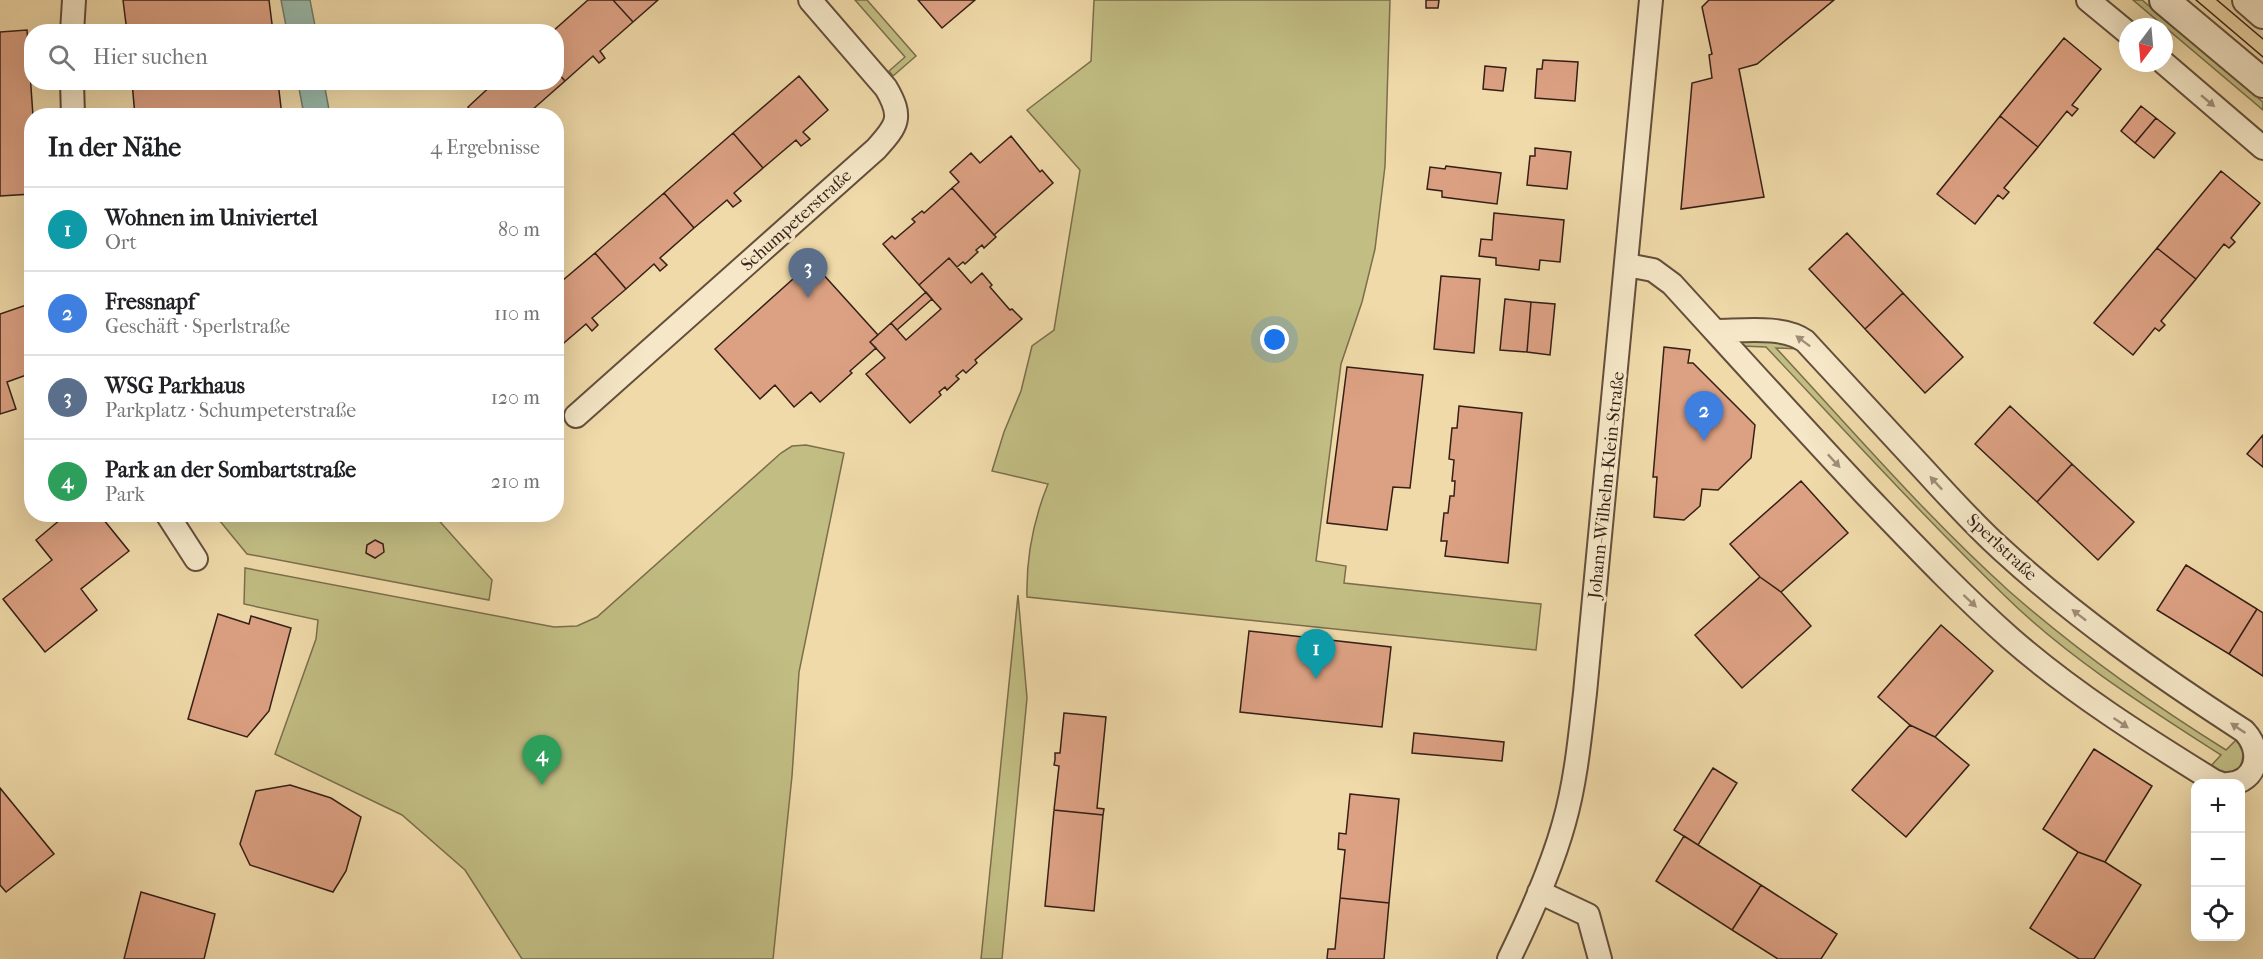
<!DOCTYPE html>
<html lang="de">
<meta charset="utf-8">
<style>
:root{--surface:#fff;--page:#f6f6f6;--text:#202124;--muted:#757577;--line:#e0e0e0;--accent:#0f766e}
body{margin:0;font-family:"IM FELL French Canon",serif;background:var(--page);color:var(--text)}
.controls{position:absolute;right:18px;bottom:18px;display:grid;overflow:hidden;border-radius:12px;box-shadow:0 6px 24px #0002}
.controls button{width:54px;height:54px;display:grid;place-items:center;padding:0;border:0;border-bottom:2px solid var(--line);background:var(--surface);color:var(--text);font:30px sans-serif}
.compass{position:absolute;left:2119px;top:18px;width:54px;height:54px;border-radius:50%;background:var(--surface);box-shadow:0 6px 24px #0002;rotate:196deg}
.you{position:absolute;left:1275px;top:340px;width:21px;height:21px;margin:-15px;border:4px solid #fff;border-radius:50%;background:#1a73e8;box-shadow:0 0 0 9px #1a73e833}
.badge{display:grid;place-items:center;width:39px;height:39px;border-radius:50%;background:var(--accent);color:#fff;font-size:20px;font-weight:700}
.pin{position:absolute;translate:-50% -50px;filter:drop-shadow(0 2px 3px #0008)}
.pin::after{content:'';position:absolute;top:32px;width:21px;height:18px;background:inherit;clip-path:polygon(0 0,100% 0,50% 100%)}
.list{margin:0;padding:0;list-style:none}
h2{display:flex;justify-content:space-between;align-items:center;height:78px;margin:0;padding:0 24px;font-size:26px}
h2 small{font-size:20px;font-weight:400;color:var(--muted)}
.list li{display:grid;grid-template-columns:39px 1fr auto;gap:18px;align-items:center;box-sizing:border-box;height:84px;padding:0 24px;border-top:2px solid var(--line)}
.list b{display:block;font-size:22px;white-space:nowrap}
.list p{margin:0;font-size:20px;white-space:nowrap;color:var(--muted)}
.list em{font-size:20px;font-style:normal;color:var(--muted)}
.icon{flex:none;width:33px;height:33px;fill:none;stroke:currentColor;stroke-width:2;stroke-linecap:round;stroke-linejoin:round}
.map{position:relative;flex:none;width:2263px;height:959px;overflow:hidden}
.search{position:absolute;background:var(--surface);box-shadow:0 6px 24px #0002;left:24px;top:24px;width:540px;height:66px;display:flex;align-items:center;gap:15px;box-sizing:border-box;padding:0 21px;border-radius:24px;color:var(--muted);font-size:22px}
.panel{position:absolute;background:var(--surface);box-shadow:0 6px 24px #0002;left:24px;top:108px;width:540px;height:414px;border-radius:24px}
.map>svg:first-child{display:block}
.green{fill:#c1bd83;stroke:#7b6e4d;stroke-width:1.5}
.water{fill:#9abaab;stroke:#727c70;stroke-width:1.5}
.building{fill:#dca183;stroke:#351f17;stroke-width:1.5}
.lines{fill:none;stroke-linecap:round;stroke-linejoin:round}
.minor-casing{stroke:#644e3c;stroke-width:26}
.tertiary-casing{stroke:#644e3c;stroke-width:32}
.minor{stroke:#f5e7c7;stroke-width:22}
.tertiary{stroke:#f5e7c7;stroke-width:28}
.tram{stroke:#351f17;stroke-width:1.5}
.oneway{fill:#9f8d78}
.labels{text-anchor:middle;stroke-width:6;stroke-linejoin:round;paint-order:stroke}
.street-label{font-size:18px;fill:#351f17;stroke:#f5e7c7}
</style>
<div class="map">
<svg width="2263" height="959" viewBox="0 0 2263 959">
<rect width="100%" height="100%" fill="#f0daa9"/>
<filter id="stains"><feTurbulence type="fractalNoise" baseFrequency=".00333" numOctaves="4"/><feColorMatrix values="0 0 0 0 .2 0 0 0 0 .09 0 0 0 0 .02 0 0 0 .5 -.17"/></filter>
<radialGradient id="worn" r=".72"><stop offset=".6" stop-color="#630" stop-opacity="0"/><stop offset="1" stop-color="#630" stop-opacity=".3"/></radialGradient>
<path class="green" d="M855,0H867L916,56L893,76L889,71L905,57Z
M1094,0H1390L1385,166L1375,249L1362,302L1341,364L1316,561L1346,566L1344,583L1541,604L1536,650L1027,597C1026,557 1033,521 1048,484L992,471L1004,432L1021,391L1032,346L1054,330L1080,170L1027,110L1091,61Z
M2133,0H2142L2241,83L2251,82L2258,88V98L2263,102V110Z
M1735,340L1794,342L1800,349L1776,348C1852,430 1926,516 2009,591C2077,651 2149,702 2226,750L2239,737C2246,751 2245,777 2223,773C2218,773 2213,770 2209,768L2221,755C2148,708 2068,658 2005,596C1923,516 1845,431 1766,347L1741,346Z
M806,445L844,453L799,672L792,776L773,959H522L465,870L402,815L275,754L316,639L318,620L244,604L245,568L554,627L577,626L597,617L781,453L792,446Z
M215,515H434L492,580L489,600L247,554Z
M1018,595L1027,698L1002,959H981Z"/>
<path class="water" d="M281,0H310L316,31H287Z
M298,83H324L330,115H304Z"/>
<path class="building" d="M123,0H269L273,32H127Z
M588,0H613L633,22L600,51L605,58L599,63L593,56L565,81L556,71V32H552Z
M613,0H658L633,22Z
M918,0H975L942,28Z
M1426,0H1439L1438,8H1426Z
M1709,0H1834L1757,64L1739,69L1764,197L1681,209L1692,83L1712,78L1709,55L1712,54L1702,7Z
M27,30L33,116L32,194L0,196V32Z
M2064,38L2101,69L2072,105L2078,109L2072,116L2067,111L2038,147L2000,116Z
M1543,60L1578,62L1575,101L1535,98L1537,69H1542Z
M1485,66L1506,68L1503,91L1483,89Z
M556,71L565,81L532,110L537,116H475L468,107L495,82H556Z
M799,76L828,110L803,132L810,139L801,146L796,140L763,168L733,133Z
M132,82H278L282,116H135Z
M2141,106L2156,118L2135,143L2121,131Z
M2000,116L2038,147L2004,188L2009,192L2003,199L1998,195L1975,224L1937,194Z
M2156,118L2175,133L2154,158L2135,143Z
M733,133L763,168L734,193L741,201L733,207L727,200L694,228L664,193Z
M1011,136L1040,172L1042,170L1053,183L994,235L952,188L959,182L950,172L971,153L980,163Z
M1535,148L1571,152L1567,189L1527,185L1530,156H1535Z
M1446,166L1501,173L1497,204L1442,197V191L1427,189L1430,167L1445,169Z
M2221,171L2260,203L2231,238L2235,242L2229,248L2224,244L2196,279L2157,248Z
M952,188L996,237L984,248L982,245L976,250L978,252L965,264L963,262L957,267L949,258L919,285L883,244L892,236L895,239L915,222L912,219L922,211L924,213Z
M664,193L694,228L660,258L667,265L660,271L654,264L626,289L595,253Z
M1494,213L1564,220L1560,262L1540,260L1539,270L1496,265V258L1479,256L1481,239L1492,240Z
M1847,233L1903,293L1865,329L1809,269Z
M2157,248L2196,279L2161,321L2165,325L2159,331L2155,328L2133,355L2094,323Z
M595,253L626,289L592,318L598,325L592,331L586,324L558,348L556,346V286Z
M949,258L971,283L982,273L992,285L990,287L1010,310L1012,309L1022,319L975,360L977,363L966,373L963,370L956,376L959,379L947,390L945,387L939,392L941,395L910,423L866,374L885,358L870,342L891,323L906,340L941,309L919,285Z
M812,262L878,335L870,342L876,348L850,371L852,373L820,402L811,392L794,407L775,385L760,399L715,349Z
M1441,276L1480,279L1474,353L1434,349Z
M926,292L932,299L897,330L891,323Z
M1903,293L1963,357L1925,393L1865,329Z
M1505,299L1531,302L1527,352L1500,350Z
M1531,302L1555,304L1550,355L1527,352Z
M32,303V373L7,382L16,409L0,414V314Z
M1664,347L1690,350L1688,363H1693L1755,425L1751,458L1718,490L1702,489L1700,506L1684,520L1654,517L1657,477H1653Z
M1347,367L1423,375L1410,488L1393,487L1387,530L1327,523Z
M1459,406L1522,413L1508,563L1445,556L1447,541H1441L1444,513H1448L1450,496H1454L1455,481H1452L1454,460L1449,459L1452,428H1457Z
M2010,406L2072,464L2037,502L1975,444Z
M2263,435V467L2247,454Z
M2072,464L2134,522L2098,560L2037,502Z
M1801,481L1848,533L1781,592L1760,577L1730,544Z
M67,514H99L129,551L81,589L97,610L45,652L3,599L52,560L36,540Z
M375,540L383,544L384,552L375,558L366,553L367,545Z
M2186,565L2257,609L2229,654L2157,610Z
M1760,577L1781,592L1811,626L1742,688L1695,635Z
M2257,609L2263,613V676L2229,654Z
M218,614L249,624L251,616L291,628L269,711L247,737L188,719Z
M1941,625L1993,671L1935,737L1910,725L1878,697Z
M1249,631L1391,647L1382,727L1240,712Z
M1064,713L1106,717L1097,808L1104,809L1103,815L1054,810L1059,766L1054,765L1055,760V753H1060Z
M1910,725L1935,737L1969,765L1906,837L1852,790Z
M1414,733L1504,742L1502,761L1412,753Z
M2094,749L2152,786L2105,862L2078,852L2043,829Z
M1713,768L1737,783L1698,845L1674,830Z
M290,785L331,798L361,817L346,871L333,892L250,865L240,844L256,791Z
M0,788L54,854L6,892L0,885Z
M1350,794L1399,799L1389,903L1340,898L1345,850L1338,849L1339,833L1346,834Z
M1054,810L1103,815L1094,911L1045,906Z
M1684,836L1761,885L1732,930L1656,881Z
M2078,852L2105,862L2141,885L2094,959H2079L2030,928Z
M1761,885L1837,934L1821,959H1778L1732,930Z
M141,892L215,914L204,959H124Z
M1340,898L1389,903L1384,959H1327L1328,949H1335Z"/>
<g class="lines">
<defs>
<path id="minor" d="M2088,0L2128,33
M72,32L74,0
M2164,63L2263,148
M72,82L73,116
M1627,265L1653,270L1672,284C1736,354 1800,425 1865,494C1912,543 1959,593 2010,638C2073,693 2143,737 2214,781L2222,784
M1715,331C1741,331 1783,325 1805,341C1842,381 1879,421 1916,461C1944,491 1971,522 2001,549C2076,618 2159,676 2244,731C2263,750 2258,782 2228,784
M576,416L876,149C898,125 903,117 886,88L810,0
M167,514L196,559
M1539,892L1588,915L1600,959
M1509,959C1530,916 1551,870 1564,823C1576,781 1580,736 1585,693L1651,0"/>
<path id="tertiary" d="M2164,0L2263,83
M2247,0L2263,14"/>
</defs>
<use href="#minor" class="minor-casing"/>
<use href="#tertiary" class="tertiary-casing"/>
<use href="#minor" class="minor"/>
<use href="#tertiary" class="tertiary"/>
<path class="tram" d="M2196,0L2263,57
M2217,0L2263,39"/>
</g>
<defs><path id="oneway-solid" d="M-6-.8H1V-3.2L6.5 0L1 3.2V.8H-6Z" transform="scale(1.5)"/></defs>
<g class="oneway">
<use href="#oneway-solid" transform="translate(2208 101) rotate(40)"/>
<use href="#oneway-solid" transform="translate(1803 341) rotate(-143)"/>
<use href="#oneway-solid" transform="translate(1834 461) rotate(47)"/>
<use href="#oneway-solid" transform="translate(1936 483) rotate(-133)"/>
<use href="#oneway-solid" transform="translate(1970 601) rotate(43)"/>
<use href="#oneway-solid" transform="translate(2079 615) rotate(-142)"/>
<use href="#oneway-solid" transform="translate(2121 723) rotate(34)"/>
<use href="#oneway-solid" transform="translate(2238 728) rotate(-146)"/>
</g>
<g class="labels">
<g class="street-label">
<text transform="translate(796 220) rotate(-42)" y="6">Schumpeterstraße</text>
<text transform="translate(1606 485) rotate(-84)" y="6">Johann-Wilhelm-Klein-Straße</text>
<text transform="translate(2002 547) rotate(43)" y="6">Sperlstraße</text>
</g>
</g>
<rect width="100%" height="100%" filter="url(#stains)"/>
<rect width="100%" height="100%" fill="url(#worn)"/>
</svg>
<div class="controls">
<button>+</button>
<button>−</button>
<button><svg class="icon" aria-label="locate" viewBox="0 0 24 24"><circle cx="12" cy="12" r="6"/><path d="M12 2v4M12 18v4M2 12h4M18 12h4"/></svg></button>
</div>
<svg class="compass" viewBox="-18 -18 36 36"><path d="M0-13l5 13h-10z" fill="#e53935"/><path d="M0 13l5-13h-10z" fill="#757577"/></svg>
<div class="you"></div>
<div class="pin badge" style="left:1316px;top:679px;background:#0f9aa8">1</div>
<div class="pin badge" style="left:1704px;top:441px;background:#3f7fe0">2</div>
<div class="pin badge" style="left:808px;top:298px;background:#5c6f8a">3</div>
<div class="pin badge" style="left:542px;top:785px;background:#2e9e5b">4</div>
<div class="search"><svg class="icon" aria-label="search" viewBox="0 0 24 24"><circle cx="10" cy="10" r="6"/><path d="M15 15l6 6"/></svg>Hier suchen</div>
<section class="panel">
<h2>In der Nähe<small>4 Ergebnisse</small></h2>
<ul class="list">
<li><span class="badge" style="background:#0f9aa8">1</span><div><b>Wohnen im Univiertel</b><p>Ort</p></div><em>80 m</em></li>
<li><span class="badge" style="background:#3f7fe0">2</span><div><b>Fressnapf</b><p>Geschäft · Sperlstraße</p></div><em>110 m</em></li>
<li><span class="badge" style="background:#5c6f8a">3</span><div><b>WSG Parkhaus</b><p>Parkplatz · Schumpeterstraße</p></div><em>120 m</em></li>
<li><span class="badge" style="background:#2e9e5b">4</span><div><b>Park an der Sombartstraße</b><p>Park</p></div><em>210 m</em></li>
</ul>
</section>
</div>
